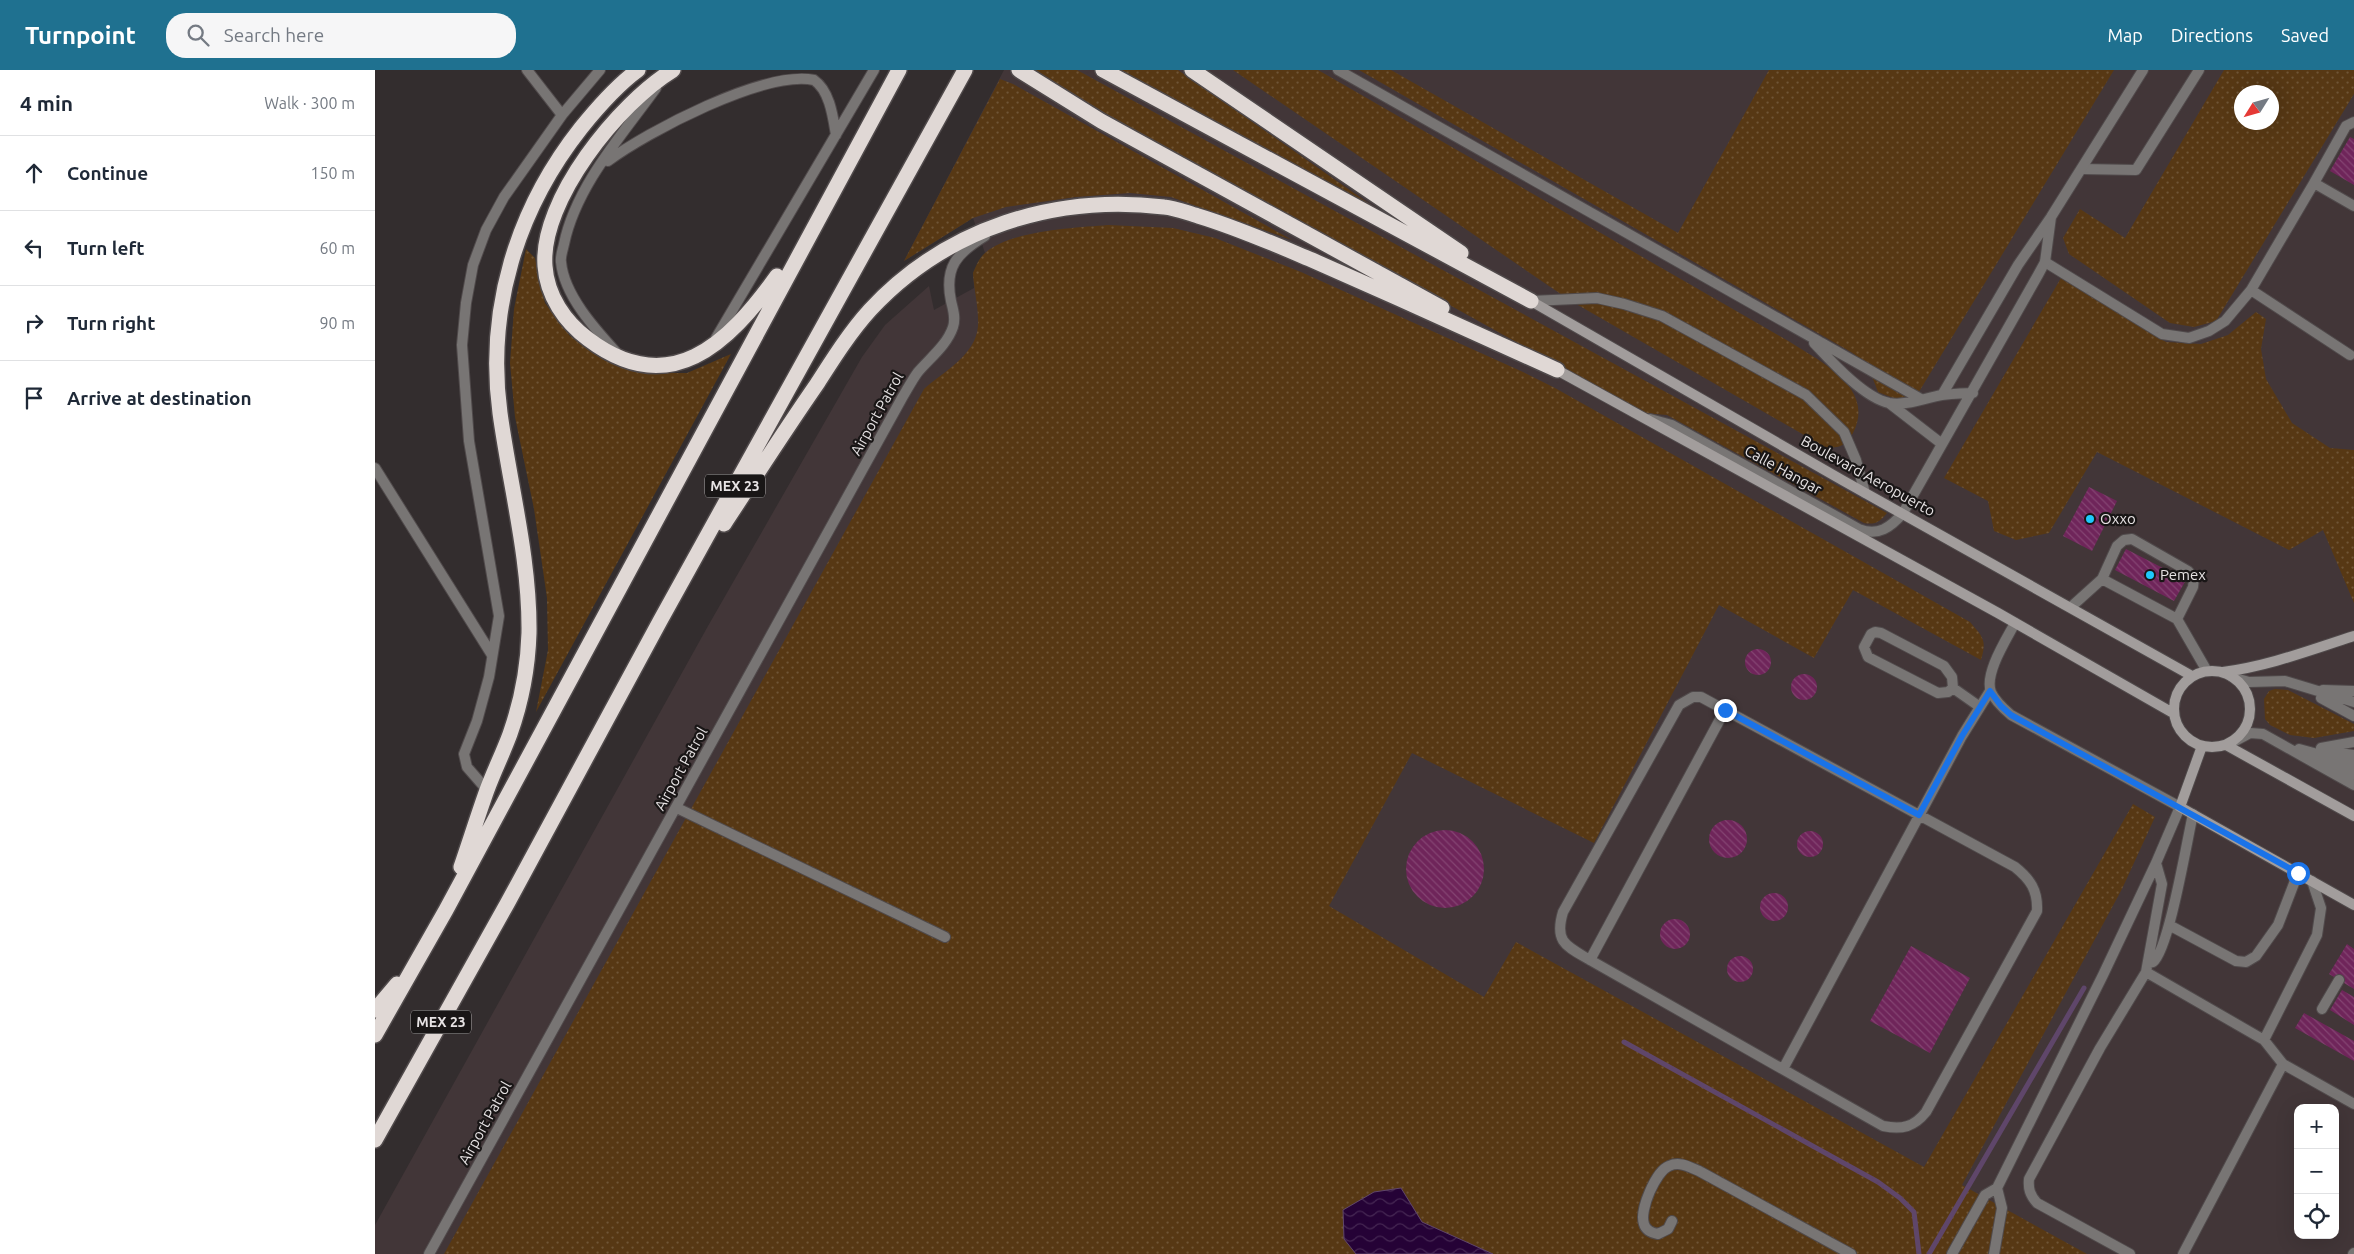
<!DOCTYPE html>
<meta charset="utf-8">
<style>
:root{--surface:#fff;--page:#f6f6f7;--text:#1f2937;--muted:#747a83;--line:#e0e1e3;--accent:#1f7190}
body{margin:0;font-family:Ubuntu,sans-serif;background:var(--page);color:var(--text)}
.controls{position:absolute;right:15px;bottom:15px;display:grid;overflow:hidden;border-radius:10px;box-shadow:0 5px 20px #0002}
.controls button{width:45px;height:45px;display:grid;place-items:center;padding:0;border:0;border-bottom:1px solid var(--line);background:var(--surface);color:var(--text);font:25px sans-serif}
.compass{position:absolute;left:1859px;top:15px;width:45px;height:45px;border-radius:50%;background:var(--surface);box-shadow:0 5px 20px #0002;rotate:233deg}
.stop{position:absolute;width:15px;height:15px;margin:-11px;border:4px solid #1a73e8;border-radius:50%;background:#fff}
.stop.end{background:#1a73e8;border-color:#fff;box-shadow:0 1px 5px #0008}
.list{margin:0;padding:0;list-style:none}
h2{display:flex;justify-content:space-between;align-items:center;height:65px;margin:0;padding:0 20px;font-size:21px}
h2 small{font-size:16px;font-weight:400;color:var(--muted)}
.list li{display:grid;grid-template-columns:32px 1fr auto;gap:15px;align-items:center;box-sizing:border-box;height:75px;padding:0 20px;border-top:1px solid var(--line)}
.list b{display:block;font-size:19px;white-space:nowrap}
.list em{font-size:16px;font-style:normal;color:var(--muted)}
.icon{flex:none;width:28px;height:28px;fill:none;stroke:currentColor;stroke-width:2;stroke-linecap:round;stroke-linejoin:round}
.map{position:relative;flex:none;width:1979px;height:1184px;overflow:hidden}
header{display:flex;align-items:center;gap:30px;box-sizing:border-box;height:70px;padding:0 25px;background:var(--accent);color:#fff}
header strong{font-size:24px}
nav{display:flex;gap:28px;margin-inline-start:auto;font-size:18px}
.search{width:350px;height:45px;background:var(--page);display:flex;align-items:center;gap:12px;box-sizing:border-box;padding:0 18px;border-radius:20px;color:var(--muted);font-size:19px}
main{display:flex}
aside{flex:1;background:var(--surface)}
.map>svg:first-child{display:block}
.built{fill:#423638;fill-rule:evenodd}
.green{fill:url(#green-dots);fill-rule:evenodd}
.water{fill:url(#water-waves);stroke:#5f466a}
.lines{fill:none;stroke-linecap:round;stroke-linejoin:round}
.stream{stroke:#5f466a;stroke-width:5}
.building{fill:url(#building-back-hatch)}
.lane-casing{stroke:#504a4b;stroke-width:12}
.street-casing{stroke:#504a4b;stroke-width:12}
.secondary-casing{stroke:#504a4b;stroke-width:12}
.highway-casing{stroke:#504a4b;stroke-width:18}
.lane{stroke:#787574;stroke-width:10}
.street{stroke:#787574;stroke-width:10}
.secondary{stroke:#a29d9c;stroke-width:10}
.highway{stroke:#e0d8d5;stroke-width:15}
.route{stroke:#1a73e8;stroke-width:6}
.poi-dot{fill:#1ec9fd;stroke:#191616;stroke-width:2}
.labels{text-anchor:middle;stroke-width:4.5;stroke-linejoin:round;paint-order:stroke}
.shield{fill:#191616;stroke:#a9a6a6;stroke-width:1}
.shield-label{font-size:14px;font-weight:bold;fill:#e7e3e4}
.street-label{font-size:15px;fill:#e7e3e4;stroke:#191616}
.poi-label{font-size:15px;fill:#e7e3e4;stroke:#191616;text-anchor:start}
</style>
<header>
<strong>Turnpoint</strong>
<div class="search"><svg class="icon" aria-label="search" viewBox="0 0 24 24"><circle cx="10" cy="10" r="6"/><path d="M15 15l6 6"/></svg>Search here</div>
<nav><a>Map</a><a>Directions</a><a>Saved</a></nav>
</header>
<main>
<aside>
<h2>4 min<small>Walk · 300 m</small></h2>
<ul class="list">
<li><svg class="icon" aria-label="ahead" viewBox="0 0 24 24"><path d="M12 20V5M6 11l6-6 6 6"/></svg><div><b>Continue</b></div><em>150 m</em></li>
<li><svg class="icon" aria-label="left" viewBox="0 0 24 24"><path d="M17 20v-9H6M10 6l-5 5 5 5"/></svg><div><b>Turn left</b></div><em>60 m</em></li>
<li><svg class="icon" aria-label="right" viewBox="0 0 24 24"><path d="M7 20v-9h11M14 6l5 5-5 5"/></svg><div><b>Turn right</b></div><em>90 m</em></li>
<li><svg class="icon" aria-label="arrive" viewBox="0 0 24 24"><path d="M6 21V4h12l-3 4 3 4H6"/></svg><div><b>Arrive at destination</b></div></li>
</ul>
</aside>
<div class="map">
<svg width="1979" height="1184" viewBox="0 0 1979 1184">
<defs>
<pattern id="green-dots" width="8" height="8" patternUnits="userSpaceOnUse" patternTransform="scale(1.25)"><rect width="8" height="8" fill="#573814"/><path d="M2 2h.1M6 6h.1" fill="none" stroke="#6f5536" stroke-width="1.8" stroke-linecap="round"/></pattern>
<pattern id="water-waves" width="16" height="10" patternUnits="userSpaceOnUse" patternTransform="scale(1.25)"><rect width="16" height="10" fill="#250236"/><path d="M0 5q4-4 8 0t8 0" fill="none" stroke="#452753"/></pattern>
<pattern id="building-back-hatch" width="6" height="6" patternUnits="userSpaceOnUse" patternTransform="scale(1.25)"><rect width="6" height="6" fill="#6f255a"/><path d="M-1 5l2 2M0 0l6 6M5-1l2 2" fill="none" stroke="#844472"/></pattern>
</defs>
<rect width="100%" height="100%" fill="#332d2e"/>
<path class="built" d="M629,0H1979V1184H0V1155L333,556L487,287L510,255L554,216L559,240L599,218L598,203L610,183L598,148L529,191ZM1866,22H1896V52H1866ZM1923,1038H1960V1165H1923Z"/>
<path class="green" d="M652,0H702L1512,443C1505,452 1500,455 1489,453L1292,345L1269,343Z
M745,0H803L1026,156Z
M858,0H943L1415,272C1446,292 1501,318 1478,363C1471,376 1463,379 1450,377L1196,231Z
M984,0H1016L1303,163L1394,0H1739L1536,335L1503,322C1497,305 1492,293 1476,282Z
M1849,0H1979V24L1841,251L1819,257L1795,253L1694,184L1688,168L1705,139L1750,168ZM1866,22H1896V52H1866Z
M625,9L638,14L917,170L796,127L755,123L701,127L631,137L598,148L529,191Z
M733,155L798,158L840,168L926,202L1148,302L1180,318L1595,552C1608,567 1612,570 1606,590L1478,520L1439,588L1344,535L1219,773L1037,683L954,836L1109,927L1141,872L1549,1097L1758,734L1780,747L1747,819L1587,1115L1712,1184H69L549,319C568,302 601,285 603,256C604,238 599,221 598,203C601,196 604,188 610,183C637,160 699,158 733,155Z
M151,179L160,188L170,233L195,266L229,290L270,303H312L356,284L161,642L173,580L172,528L159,439L140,347L135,293L139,239Z
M1686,208L1791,272L1826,274L1853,265L1881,242L1891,249L1886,279L1891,309L1917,353L1955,378L1979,380V533L1948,460L1914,480L1722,382L1674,463L1641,470L1619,461L1613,431L1569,408Z
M1900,619L1913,620L1979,654V661L1939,668L1915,665L1895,655L1890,649L1889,629L1894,621Z"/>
<path class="water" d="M1026,1118L1047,1152L1118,1184H981L969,1169L968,1140L999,1122Z"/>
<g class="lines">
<path class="stream" d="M1249,972L1503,1112L1525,1128L1539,1142L1544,1184
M1554,1184L1709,918"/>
</g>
<path class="building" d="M1975,67L1979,69V115L1955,101Z
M1714,417L1742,431L1717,481L1688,466Z
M1751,479L1811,510L1799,531L1740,500Z
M1370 592a13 13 0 1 1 26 0a13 13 0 1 1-26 0Z
M1416 617a13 13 0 1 1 26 0a13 13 0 1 1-26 0Z
M1334 769a19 19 0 1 1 38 0a19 19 0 1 1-38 0Z
M1031 799a39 39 0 1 1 78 0a39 39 0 1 1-78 0Z
M1422 774a13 13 0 1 1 26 0a13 13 0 1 1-26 0Z
M1385 837a14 14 0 1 1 28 0a14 14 0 1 1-28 0Z
M1285 864a15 15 0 1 1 30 0a15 15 0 1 1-30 0Z
M1972,874L1979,879V919L1954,904Z
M1536,876L1595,908L1555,983L1495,951Z
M1352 899a13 13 0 1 1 26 0a13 13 0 1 1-26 0Z
M1967,920L1979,927V955L1955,940Z
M1929,943L1979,971V991L1920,958Z"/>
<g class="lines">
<defs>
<path id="lane" d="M233,91C272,62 389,0 439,10C455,21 458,47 461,65
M1707,99L1761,100L1824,0
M1939,113L1971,56L1979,52
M1670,192L1787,264L1814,268L1834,261L1850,251L1876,220
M1156,231L1222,228L1249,234L1287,246L1431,325L1469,362L1481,390L1490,423
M341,268L499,0
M241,282C220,259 189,225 186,192C185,187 188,179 189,174C201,116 247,65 281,18
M1975,285L1876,220L1939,113L1979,136
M1727,509L1802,549
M1696,537L1727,509L1742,476L1749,470L1757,469L1813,501L1819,508L1818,517L1802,549L1832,601
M1500,562L1506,563L1569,596L1577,607L1578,618L1573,622L1563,623L1493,587L1489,577L1496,564Z
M1857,607L1874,612L1910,611L1979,632
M1578,618L1605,637
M1948,620L1979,621
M1318,627H1326L1640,797C1655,809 1663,820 1662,841L1551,1042C1539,1057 1527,1060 1508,1056L1215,890C1191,876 1179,872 1188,842L1304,635Z
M1946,628L1979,646
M1860,671L1875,663L1888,664L1979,715
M1946,678L1979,672
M1924,679L1979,694
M1957,682L1979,685
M1947,690L1979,704
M302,738L570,867
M1794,855L1861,891L1871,892L1881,886L1903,855L1923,803
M1215,890L1350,640
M1773,893L1778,892C1794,880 1812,770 1818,744
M1771,902L1889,970L1908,994L1979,1034
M1947,939L1964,910
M1889,970L1942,865L1946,838L1937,811
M1408,999L1587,666L1615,621
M1297,1151L1293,1159L1283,1164C1277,1163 1271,1161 1269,1154C1264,1140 1281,1101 1294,1096C1305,1091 1314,1097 1324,1101L1476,1184
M54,1184L527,328C532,320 537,310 543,302C555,288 572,275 578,257C581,248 578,239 576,231C569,197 582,183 610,166
M1577,1184L1610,1125L1622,1118L1728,905L1781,793L1805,737
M1619,1184L1627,1138L1622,1118
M1755,1184L1662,1133C1655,1125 1653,1119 1654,1109L1725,978L1771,902L1787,814L1781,793
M1808,1184L1908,994
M1978,1184L1979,1183"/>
<path id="street" d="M152,0L187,45
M963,0L1546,329
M1439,273C1456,291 1489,328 1514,333C1531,336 1550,328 1567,325C1577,324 1587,323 1598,323
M1567,325L1643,195L1676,147L1768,0
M1514,333L1567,374
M1275,349L1297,355L1484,459C1503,467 1516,457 1528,443L1663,205L1670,192L1676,147
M0,398L117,585
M1640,553C1631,570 1609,604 1616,622C1620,631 1629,639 1636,645L1805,737
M112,720L92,697L89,684L102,651L114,607L124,546L94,371L87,275L91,233L98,195L111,160L129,127L187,45L225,0"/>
<path id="secondary" d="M1156,231L1467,410L1817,606
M1182,300L1623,543L1798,643
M1799 639a38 38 0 1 1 76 0a38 38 0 1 1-76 0Z
M1848,602C1894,596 1935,580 1979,566
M1851,675L1979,746
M1827,676L1805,737L1979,835"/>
<path id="highway" d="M298,0C244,33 165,130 170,196C172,226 190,252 213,269C295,331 353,274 402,206
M644,0L726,51L1067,238
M728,0L1156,231
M817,0L1086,183
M349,454C380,407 410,360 442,314C458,289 475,262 495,240C571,158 680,124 789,137C801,138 812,143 823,146C863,158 899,174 937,190C1019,226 1100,263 1182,300
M86,797C95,771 103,745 112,720C119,701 128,683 135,664C146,633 153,596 154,563C155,489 135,416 125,343C111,239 142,139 206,58C223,37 241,16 263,0
M0,940L22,914
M0,965L71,840L524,0
M0,1070L132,834L285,551L590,0"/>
</defs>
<use href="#lane" class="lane-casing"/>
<use href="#street" class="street-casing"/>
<use href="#secondary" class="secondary-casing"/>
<use href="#highway" class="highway-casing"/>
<use href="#lane" class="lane"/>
<use href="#street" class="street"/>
<use href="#secondary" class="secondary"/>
<use href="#highway" class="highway"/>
</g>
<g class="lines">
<path class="route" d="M1350,640L1544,745L1587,666L1615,621L1626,636L1636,645L1923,803"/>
</g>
<g class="poi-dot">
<circle cx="1715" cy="449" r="5"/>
<circle cx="1775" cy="505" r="5"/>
</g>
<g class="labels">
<g class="shield">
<rect x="330" y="404.5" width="60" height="23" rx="4"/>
<rect x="36" y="940.5" width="60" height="23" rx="4"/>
</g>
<g class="shield-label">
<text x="360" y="421">MEX 23</text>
<text x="66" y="957">MEX 23</text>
</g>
<g class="street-label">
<text transform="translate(502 344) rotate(-61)" y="5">Airport Patrol</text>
<text transform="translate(1408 400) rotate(29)" y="5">Calle Hangar</text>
<text transform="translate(1493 406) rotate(29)" y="5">Boulevard Aeropuerto</text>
<text transform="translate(306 699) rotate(-61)" y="5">Airport Patrol</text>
<text transform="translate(110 1053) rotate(-61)" y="5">Airport Patrol</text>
</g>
<g class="poi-label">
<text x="1725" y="454">Oxxo</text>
<text x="1785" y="510">Pemex</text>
</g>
</g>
</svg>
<div class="controls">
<button>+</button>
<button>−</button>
<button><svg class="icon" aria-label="locate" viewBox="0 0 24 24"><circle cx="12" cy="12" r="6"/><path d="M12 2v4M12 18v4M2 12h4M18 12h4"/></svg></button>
</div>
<svg class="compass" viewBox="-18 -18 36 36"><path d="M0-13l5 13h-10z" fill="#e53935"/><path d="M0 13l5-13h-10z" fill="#747a83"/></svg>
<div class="stop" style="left:1923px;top:803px"></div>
<div class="stop end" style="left:1350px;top:640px"></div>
</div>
</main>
